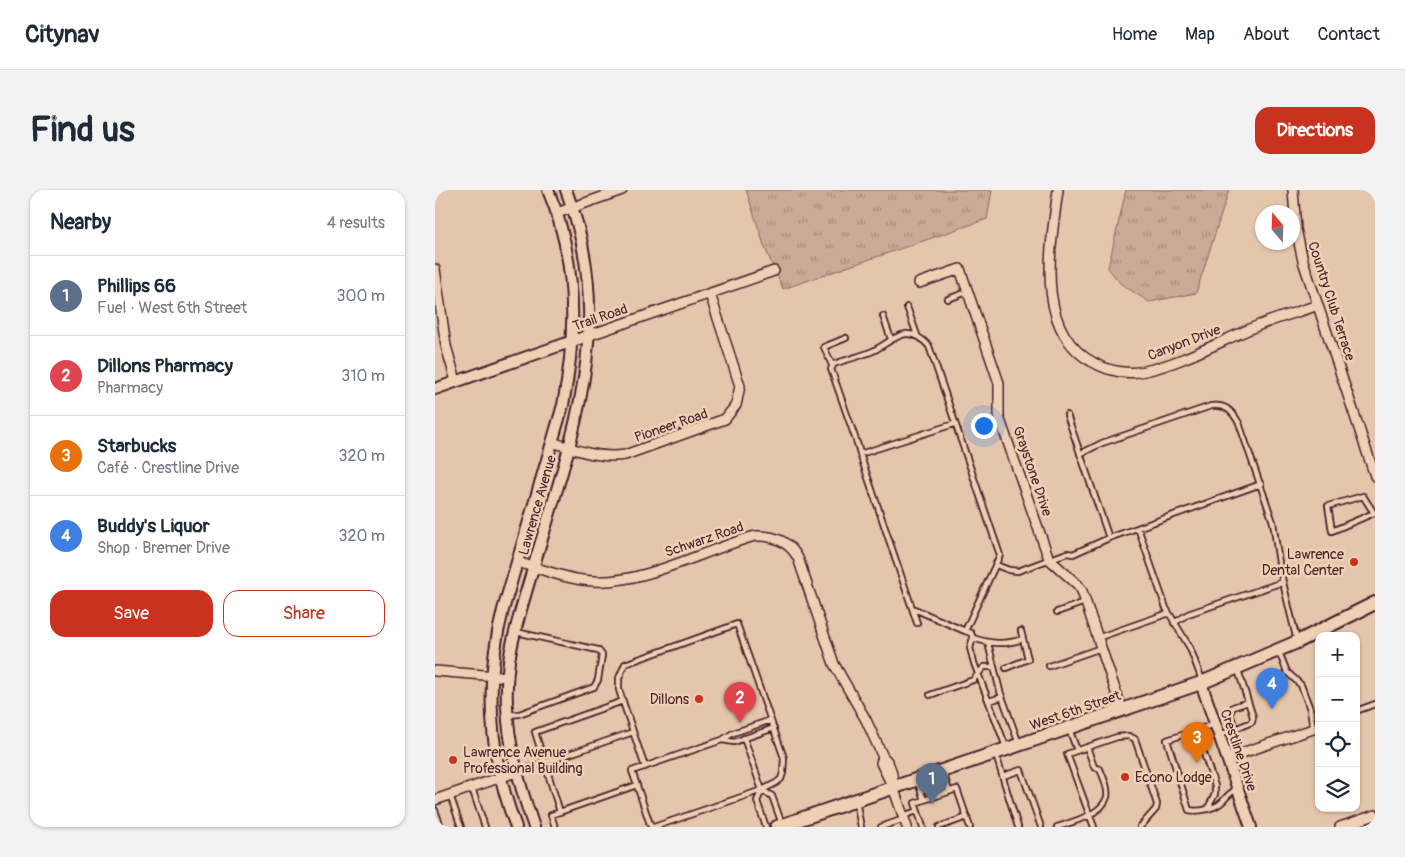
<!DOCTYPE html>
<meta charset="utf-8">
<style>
:root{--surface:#fff;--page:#f2f2f3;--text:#1f2937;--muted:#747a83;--line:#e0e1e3;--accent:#c8321e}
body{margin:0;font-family:Pangolin,sans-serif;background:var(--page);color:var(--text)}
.controls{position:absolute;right:15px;bottom:15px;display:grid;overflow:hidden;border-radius:10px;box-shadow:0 1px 4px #0004}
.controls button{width:45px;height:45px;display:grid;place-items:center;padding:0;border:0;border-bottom:1px solid var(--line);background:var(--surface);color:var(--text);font:25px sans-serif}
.compass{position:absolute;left:820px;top:15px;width:45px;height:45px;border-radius:50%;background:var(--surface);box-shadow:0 1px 4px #0004;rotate:341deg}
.you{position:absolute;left:548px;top:235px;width:18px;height:18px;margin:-12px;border:4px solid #fff;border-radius:50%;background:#1a73e8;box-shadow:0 0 0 8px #1a73e833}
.badge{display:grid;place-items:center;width:32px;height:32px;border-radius:50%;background:var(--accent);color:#fff;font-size:16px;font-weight:700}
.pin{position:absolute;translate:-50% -41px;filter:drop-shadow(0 1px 2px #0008)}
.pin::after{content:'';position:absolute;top:26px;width:18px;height:15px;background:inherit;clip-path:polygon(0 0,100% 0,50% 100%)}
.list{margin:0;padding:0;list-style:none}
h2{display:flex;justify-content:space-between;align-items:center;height:65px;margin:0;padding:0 20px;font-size:21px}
h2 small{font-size:16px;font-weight:400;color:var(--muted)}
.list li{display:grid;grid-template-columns:32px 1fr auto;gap:15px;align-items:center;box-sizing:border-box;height:80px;padding:0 20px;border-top:1px solid var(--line)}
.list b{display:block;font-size:19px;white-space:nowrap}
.list p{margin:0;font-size:16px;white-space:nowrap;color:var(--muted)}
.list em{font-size:16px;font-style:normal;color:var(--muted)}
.actions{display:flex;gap:10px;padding:15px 20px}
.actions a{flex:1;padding:11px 0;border:1px solid var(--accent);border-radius:15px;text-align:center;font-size:18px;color:var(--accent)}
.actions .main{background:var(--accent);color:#fff}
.icon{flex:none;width:28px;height:28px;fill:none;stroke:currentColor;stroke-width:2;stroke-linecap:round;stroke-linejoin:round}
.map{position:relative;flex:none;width:940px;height:637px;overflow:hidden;border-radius:15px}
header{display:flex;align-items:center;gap:30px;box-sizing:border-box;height:70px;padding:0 25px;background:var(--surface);border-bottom:1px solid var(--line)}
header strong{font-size:24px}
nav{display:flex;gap:28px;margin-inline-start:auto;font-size:18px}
.intro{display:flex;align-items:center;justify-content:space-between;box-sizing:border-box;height:120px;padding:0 30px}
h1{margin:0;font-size:35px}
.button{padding:12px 22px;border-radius:15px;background:var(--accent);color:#fff;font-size:18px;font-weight:700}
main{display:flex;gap:30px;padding:0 30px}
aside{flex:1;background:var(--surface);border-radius:15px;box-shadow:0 1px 4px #0004}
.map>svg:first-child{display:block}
.grass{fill:url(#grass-tufts);stroke:#8a6460}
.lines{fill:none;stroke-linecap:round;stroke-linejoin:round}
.service-casing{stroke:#4a1f2b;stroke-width:8}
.minor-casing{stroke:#4a1f2b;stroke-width:12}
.tertiary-casing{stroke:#4a1f2b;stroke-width:14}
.primary-casing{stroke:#4a1f2b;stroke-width:16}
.service{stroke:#eed0b4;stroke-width:4.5}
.minor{stroke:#eed0b4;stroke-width:9}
.tertiary{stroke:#eed0b4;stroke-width:10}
.primary{stroke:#eed0b4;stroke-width:12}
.poi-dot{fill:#c8321e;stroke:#eed0b4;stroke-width:2}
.labels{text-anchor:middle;stroke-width:5;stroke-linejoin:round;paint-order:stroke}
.street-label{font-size:14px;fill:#4a1f2b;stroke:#eed0b4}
.poi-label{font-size:14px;fill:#4a1f2b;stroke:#eed0b4;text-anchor:end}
</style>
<header>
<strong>Citynav</strong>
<nav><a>Home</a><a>Map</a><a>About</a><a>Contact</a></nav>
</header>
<div class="intro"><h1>Find us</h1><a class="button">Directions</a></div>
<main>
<aside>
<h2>Nearby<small>4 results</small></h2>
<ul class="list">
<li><span class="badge" style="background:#5c6f8a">1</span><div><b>Phillips 66</b><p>Fuel · West 6th Street</p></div><em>300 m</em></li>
<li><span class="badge" style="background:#e0444e">2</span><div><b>Dillons Pharmacy</b><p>Pharmacy</p></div><em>310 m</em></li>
<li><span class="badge" style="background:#e8710a">3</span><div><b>Starbucks</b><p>Café · Crestline Drive</p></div><em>320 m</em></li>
<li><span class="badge" style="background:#3f7fe0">4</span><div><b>Buddy's Liquor</b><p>Shop · Bremer Drive</p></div><em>320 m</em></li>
</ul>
<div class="actions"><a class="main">Save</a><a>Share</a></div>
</aside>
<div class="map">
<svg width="940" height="637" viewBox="0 0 940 637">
<defs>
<pattern id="grass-tufts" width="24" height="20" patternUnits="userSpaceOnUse" patternTransform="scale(1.25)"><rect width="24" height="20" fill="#caaa96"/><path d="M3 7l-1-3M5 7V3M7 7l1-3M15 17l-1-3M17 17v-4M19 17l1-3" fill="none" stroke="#a68a7b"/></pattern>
</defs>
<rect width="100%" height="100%" fill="#e4c6ac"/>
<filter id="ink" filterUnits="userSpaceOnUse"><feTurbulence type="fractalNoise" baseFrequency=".02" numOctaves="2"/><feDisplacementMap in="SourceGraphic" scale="10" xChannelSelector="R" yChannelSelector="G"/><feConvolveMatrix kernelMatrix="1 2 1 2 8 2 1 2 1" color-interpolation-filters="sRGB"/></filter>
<g filter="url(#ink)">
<path class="grass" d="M311,0H557L552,29L348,99L330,58Z
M691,0H794L761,103L714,112L686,94L673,78Z"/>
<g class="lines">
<defs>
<path id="service" d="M513,109L532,102
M472,117L482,145
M448,126L456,149
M397,175L389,157L411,148
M632,225L674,348
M425,264L519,234
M645,264L667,253L776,216C791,214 797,221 804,233L838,332L845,380L862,451
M939,323L928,306L893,316L897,341L939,323H940
M703,338L731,418L755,458L767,490
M561,375L574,380L583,381L632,363L638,364L674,348L826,294
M477,418L530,441L565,365L494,156C473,133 461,148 440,160C428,166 412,169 399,174L396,179L423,256L425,264L477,418L482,433
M622,422L650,412
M739,433L753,424L848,392
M530,441L536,443L538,448C556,454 570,455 588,449
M538,448L535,458L539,473L571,557
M662,448L734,423
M553,453L565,501L584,554
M844,462L852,482L866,495L875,519L878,539
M614,476L666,458
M571,478L593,469L586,441
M495,505L538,490L549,477H559
M554,511L567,507
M921,521L940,514
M73,525L84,524L159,497L163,490L167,465L163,460L81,442
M780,534L732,550L754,620C763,622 780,619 787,612C793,606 793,603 803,599
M634,539L642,560
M800,539L795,523L798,517L813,512
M761,540L780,596V604L773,618
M785,545L817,532L818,527L803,480
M309,548L327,600L337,606L347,634
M287,550L298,543L336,530
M561,565L583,637
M210,577L184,500V488L190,474L302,434L349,568L348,583L346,589L341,593L327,600L219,637
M82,582L198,542
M508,582L514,601
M568,586L586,580L606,637
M482,590L489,610
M37,598L50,637
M327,600L322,611L331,637
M15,605L26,637
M421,611L426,637
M0,620L6,637
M125,622L100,542L188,511
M468,626L482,621
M120,637L116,625L202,595
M216,637L197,581L287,550L299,552L339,538
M446,637L469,629
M488,637L480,613L522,599L535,637
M504,637L532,627
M622,637C637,632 667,625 672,607C674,598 668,587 665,579L659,577L652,557
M659,637L632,564L682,547L694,546L700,549L722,614L721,619L705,637"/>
<path id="minor" d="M623,0C616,55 598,141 659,173C674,181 693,185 710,181C750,172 785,151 822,136C842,128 863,122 883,115
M858,0L861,39L868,71L940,286
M122,23L187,0
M0,79L11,156L21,191
M484,93L525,79L564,193V227L614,369L643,395L647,401L687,520
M155,145L339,81
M117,252C141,260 164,269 190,265L290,229L301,215L305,196L275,104
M82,372C107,379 133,390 159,391C209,394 272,359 320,346C339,345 354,351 363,368L399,474L431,530L448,567C457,574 458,587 458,597
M0,481L73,487
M448,567L446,573L458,597L472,637
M792,568L884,537
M0,610L81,582
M905,637L940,625"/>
<path id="tertiary" d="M0,199L155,145
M766,493L816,637
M81,637C54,566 49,493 68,420L128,215C142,144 142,68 113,0
M99,637C80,583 66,529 74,471C79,438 90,407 99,375C137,248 183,132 131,0"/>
<path id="primary" d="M342,637L766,493L862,452L940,413"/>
</defs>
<use href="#service" class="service-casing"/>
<use href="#minor" class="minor-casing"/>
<use href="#tertiary" class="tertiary-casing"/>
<use href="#primary" class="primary-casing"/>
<use href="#service" class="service"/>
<use href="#minor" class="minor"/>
<use href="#tertiary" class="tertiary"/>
<use href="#primary" class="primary"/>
</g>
</g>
<g class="poi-dot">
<circle cx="919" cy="372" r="5"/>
<circle cx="264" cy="509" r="5"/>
<circle cx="18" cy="570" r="5"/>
<circle cx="690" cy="587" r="5"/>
</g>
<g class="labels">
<g class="street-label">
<text transform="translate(897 111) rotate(72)" y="5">Country Club Terrace</text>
<text transform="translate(165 127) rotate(-19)" y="5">Trail Road</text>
<text transform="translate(749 152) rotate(-21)" y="5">Canyon Drive</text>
<text transform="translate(236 235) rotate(-19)" y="5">Pioneer Road</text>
<text transform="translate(598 281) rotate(71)" y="5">Graystone Drive</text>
<text transform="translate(102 315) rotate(-74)" y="5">Lawrence Avenue</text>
<text transform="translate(269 349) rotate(-19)" y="5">Schwarz Road</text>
<text transform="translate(640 520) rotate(-19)" y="5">West 6th Street</text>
<text transform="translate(804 560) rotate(71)" y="5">Crestline Drive</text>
</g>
<g class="poi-label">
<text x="909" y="369">Lawrence<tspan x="909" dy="16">Dental Center</tspan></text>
<text x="254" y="514">Dillons</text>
<text x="28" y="567" text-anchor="start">Lawrence Avenue<tspan x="28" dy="16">Professional Building</tspan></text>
<text x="700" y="592" text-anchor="start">Econo Lodge</text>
</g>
</g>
</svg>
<div class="controls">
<button>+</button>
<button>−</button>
<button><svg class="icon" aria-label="locate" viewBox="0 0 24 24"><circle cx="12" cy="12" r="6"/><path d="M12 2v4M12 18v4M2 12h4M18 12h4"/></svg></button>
<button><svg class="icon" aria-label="layers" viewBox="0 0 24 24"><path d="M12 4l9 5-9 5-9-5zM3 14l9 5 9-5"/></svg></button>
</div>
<svg class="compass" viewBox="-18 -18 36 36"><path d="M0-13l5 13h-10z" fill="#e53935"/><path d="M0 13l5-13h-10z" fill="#747a83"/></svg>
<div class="you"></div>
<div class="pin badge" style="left:497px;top:614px;background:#5c6f8a">1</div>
<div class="pin badge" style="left:305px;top:533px;background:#e0444e">2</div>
<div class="pin badge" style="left:762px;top:573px;background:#e8710a">3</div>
<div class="pin badge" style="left:837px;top:519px;background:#3f7fe0">4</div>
</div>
</main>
